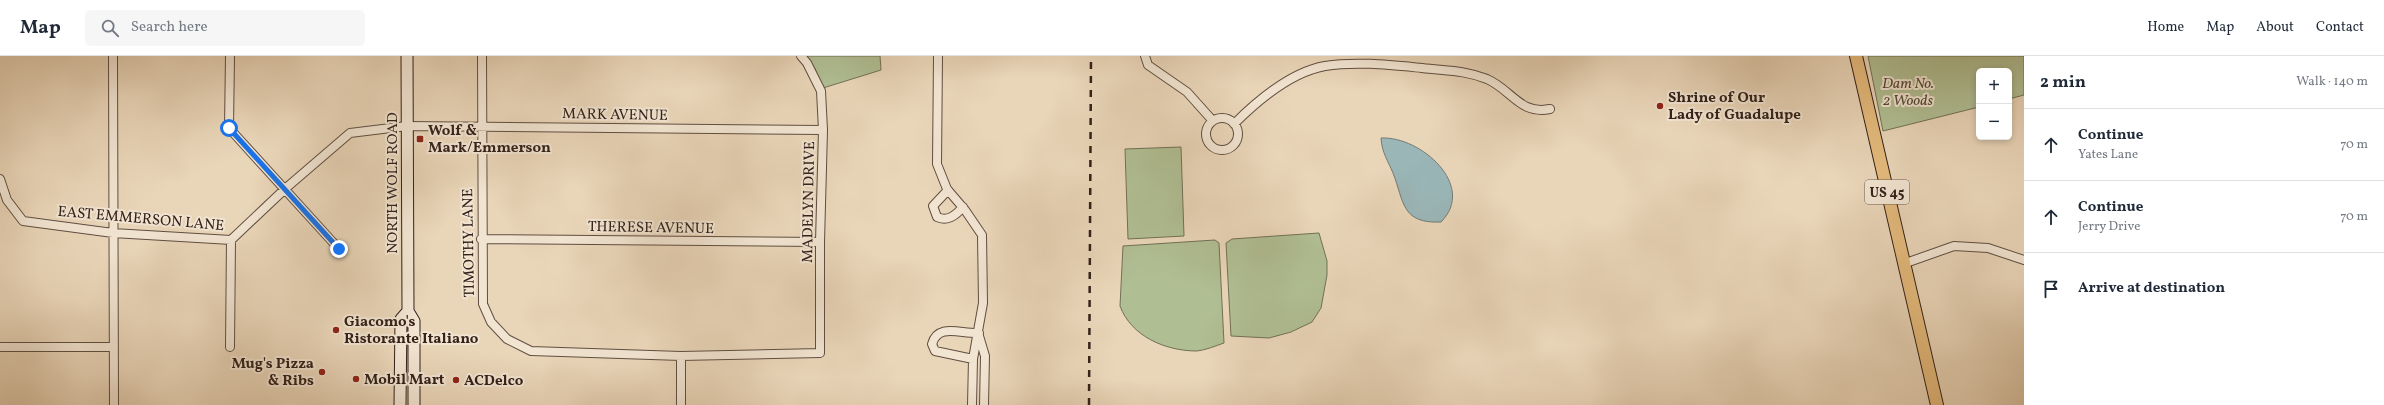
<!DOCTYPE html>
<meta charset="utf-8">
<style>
:root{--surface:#fff;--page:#f6f6f7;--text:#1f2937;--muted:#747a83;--line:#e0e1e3}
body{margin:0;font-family:Vollkorn,serif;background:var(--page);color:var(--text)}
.controls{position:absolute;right:12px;top:12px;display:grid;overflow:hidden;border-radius:6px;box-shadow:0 2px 6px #0003}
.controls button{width:36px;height:36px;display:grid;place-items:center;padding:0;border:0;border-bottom:1px solid var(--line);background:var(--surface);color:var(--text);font:20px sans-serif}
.stop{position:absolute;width:12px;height:12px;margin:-9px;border:3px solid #1a73e8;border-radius:50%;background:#fff}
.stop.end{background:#1a73e8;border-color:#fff;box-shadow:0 1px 4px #0008}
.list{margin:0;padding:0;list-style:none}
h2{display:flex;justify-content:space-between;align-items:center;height:52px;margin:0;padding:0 16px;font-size:17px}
h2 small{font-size:13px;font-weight:400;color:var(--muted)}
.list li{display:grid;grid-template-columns:26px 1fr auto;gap:12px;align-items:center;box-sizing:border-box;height:72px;padding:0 16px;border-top:1px solid var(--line)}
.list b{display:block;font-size:15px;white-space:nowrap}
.list p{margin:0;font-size:13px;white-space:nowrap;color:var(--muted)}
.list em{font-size:13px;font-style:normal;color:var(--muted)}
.icon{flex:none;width:22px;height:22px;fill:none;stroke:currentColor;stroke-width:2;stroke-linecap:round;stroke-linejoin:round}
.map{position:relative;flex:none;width:2024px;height:349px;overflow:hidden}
header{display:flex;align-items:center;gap:24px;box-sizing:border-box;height:56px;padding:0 20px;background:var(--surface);border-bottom:1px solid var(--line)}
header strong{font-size:19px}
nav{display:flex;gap:22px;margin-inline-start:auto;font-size:14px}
.search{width:280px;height:36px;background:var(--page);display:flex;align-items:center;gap:10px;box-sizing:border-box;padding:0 14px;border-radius:6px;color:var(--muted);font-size:15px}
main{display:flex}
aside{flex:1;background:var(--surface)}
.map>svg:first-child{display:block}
.green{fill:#b0be93;stroke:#727056}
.water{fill:#9ab6b7;stroke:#717a78}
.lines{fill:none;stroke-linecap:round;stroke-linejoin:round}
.minor-casing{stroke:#604e42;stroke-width:10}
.secondary-casing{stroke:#33211a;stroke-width:13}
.primary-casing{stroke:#33211a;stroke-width:14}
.minor{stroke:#f1e4d1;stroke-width:8}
.secondary{stroke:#f1e4d1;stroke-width:11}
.primary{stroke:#e4ba7c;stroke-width:12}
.rail{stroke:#33211a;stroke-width:2.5;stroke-dasharray:7 7;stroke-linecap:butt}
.route{stroke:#1a73e8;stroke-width:5}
.poi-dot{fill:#8f2418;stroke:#f1e4d1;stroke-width:1.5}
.labels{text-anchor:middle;stroke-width:4;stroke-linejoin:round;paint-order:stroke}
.shield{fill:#f1e4d1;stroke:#6c5c51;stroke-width:1}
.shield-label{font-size:14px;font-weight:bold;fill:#33211a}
.park-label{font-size:15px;font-style:italic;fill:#524838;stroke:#f1e4d1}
.poi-label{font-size:15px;font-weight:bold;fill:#33211a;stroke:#f1e4d1;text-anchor:start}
.street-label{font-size:15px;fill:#33211a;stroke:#f1e4d1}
</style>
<header>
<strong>Map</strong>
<div class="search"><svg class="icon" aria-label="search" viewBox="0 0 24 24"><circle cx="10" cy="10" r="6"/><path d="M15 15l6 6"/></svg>Search here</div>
<nav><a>Home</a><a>Map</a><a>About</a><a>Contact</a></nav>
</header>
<main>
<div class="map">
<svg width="2024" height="349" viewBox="0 0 2024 349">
<rect width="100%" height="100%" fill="#e9d5b8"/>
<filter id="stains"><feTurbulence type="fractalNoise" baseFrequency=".005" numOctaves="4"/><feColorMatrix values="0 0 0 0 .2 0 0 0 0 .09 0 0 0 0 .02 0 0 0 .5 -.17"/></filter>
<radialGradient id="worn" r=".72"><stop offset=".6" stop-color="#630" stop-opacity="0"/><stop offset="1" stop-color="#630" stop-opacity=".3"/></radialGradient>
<path class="green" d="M807,0H880L881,14L823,32L815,13Z
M1868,0H2024V39L2009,43V15H1979V51L1883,75Z
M1181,91L1184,180L1128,183L1125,93Z
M1319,177L1327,205V219L1321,252L1312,266L1291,276L1269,282L1231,280L1226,187L1232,183Z
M1215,184L1219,187L1224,287C1215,290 1206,294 1197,295C1165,295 1131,280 1120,250L1123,190Z"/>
<path class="water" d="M1381,82C1421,80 1477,130 1441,166C1401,168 1404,145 1393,117C1388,105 1382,97 1381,82Z"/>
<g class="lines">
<defs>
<path id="minor" d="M113,0L114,349
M230,0L229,72L339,193
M482,0L483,248L491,266L507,283L531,295L681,300L820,297V186L823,74L821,35L807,7L801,0
M938,0L937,108L947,133L965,154L982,179L983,247L973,303L972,349
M1145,0L1148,9L1187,36L1213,65
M1206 78a16 16 0 1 1 32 0a16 16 0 1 1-32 0Z
M1234,68C1258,44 1291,16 1325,10C1356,5 1391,9 1422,12C1446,15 1464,14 1487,23C1512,34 1520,59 1550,53
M0,123L7,144L23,165L113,177L231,184L286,132L350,77L407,70L823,74
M948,134L933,150L937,161C948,166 956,159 963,151
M481,183L820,186
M1903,208L1954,190L1988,192L2024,204
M979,280L985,300L984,349
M0,291H114
M230,291L231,184
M973,303L935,295L932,288C938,267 960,278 979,277
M681,349V300"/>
<path id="secondary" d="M407,0L408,255L414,265V349
M400,349L401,263L408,255"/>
<path id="primary" d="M1856,0L1937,349"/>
</defs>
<use href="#minor" class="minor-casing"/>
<use href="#secondary" class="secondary-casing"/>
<use href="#primary" class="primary-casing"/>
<use href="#minor" class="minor"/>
<use href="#secondary" class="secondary"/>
<use href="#primary" class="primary"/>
<path class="rail" d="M1089,349L1091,0"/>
</g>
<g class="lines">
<path class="route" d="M229,72L339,193"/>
</g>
<g class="poi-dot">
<circle cx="1660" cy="50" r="4"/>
<rect x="416" y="79" width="8" height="8" rx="2"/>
<circle cx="336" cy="274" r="4"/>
<circle cx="322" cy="316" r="4"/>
<circle cx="356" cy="323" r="4"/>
<circle cx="456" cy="324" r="4"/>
</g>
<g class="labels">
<rect class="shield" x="1865" y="124" width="44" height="24" rx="3"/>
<g class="shield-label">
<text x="1887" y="141">US 45</text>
</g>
<g class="park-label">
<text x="1908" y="32">Dam No.<tspan x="1908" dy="17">2 Woods</tspan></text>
</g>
<g class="poi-label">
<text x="1668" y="46">Shrine of Our<tspan x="1668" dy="17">Lady of Guadalupe</tspan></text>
<text x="428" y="79">Wolf &amp;<tspan x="428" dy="17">Mark/Emmerson</tspan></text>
<text x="344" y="270">Giacomo's<tspan x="344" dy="17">Ristorante Italiano</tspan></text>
<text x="314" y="312" text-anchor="end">Mug's Pizza<tspan x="314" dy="17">&amp; Ribs</tspan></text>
<text x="364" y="328">Mobil Mart</text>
<text x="464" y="329">ACDelco</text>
</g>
<g class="street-label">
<text transform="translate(615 58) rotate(1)" y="5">MARK AVENUE</text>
<text transform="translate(392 127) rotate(-90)" y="5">NORTH WOLF ROAD</text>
<text transform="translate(808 146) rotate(-89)" y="5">MADELYN DRIVE</text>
<text transform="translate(141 162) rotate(5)" y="5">EAST EMMERSON LANE</text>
<text transform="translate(651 171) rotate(1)" y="5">THERESE AVENUE</text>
<text transform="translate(468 187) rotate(-91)" y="5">TIMOTHY LANE</text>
</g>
</g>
<rect width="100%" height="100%" filter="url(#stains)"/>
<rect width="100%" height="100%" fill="url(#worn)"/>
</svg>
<div class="controls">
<button>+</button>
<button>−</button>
</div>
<div class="stop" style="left:229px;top:72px"></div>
<div class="stop end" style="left:339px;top:193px"></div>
</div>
<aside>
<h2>2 min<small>Walk · 140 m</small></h2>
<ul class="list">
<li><svg class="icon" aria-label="ahead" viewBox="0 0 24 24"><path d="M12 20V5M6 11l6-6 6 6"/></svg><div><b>Continue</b><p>Yates Lane</p></div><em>70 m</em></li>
<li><svg class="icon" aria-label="ahead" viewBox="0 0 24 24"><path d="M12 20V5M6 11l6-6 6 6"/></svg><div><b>Continue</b><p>Jerry Drive</p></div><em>70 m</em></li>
<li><svg class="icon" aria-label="arrive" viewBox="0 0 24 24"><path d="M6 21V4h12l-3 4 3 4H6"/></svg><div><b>Arrive at destination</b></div></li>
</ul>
</aside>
</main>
